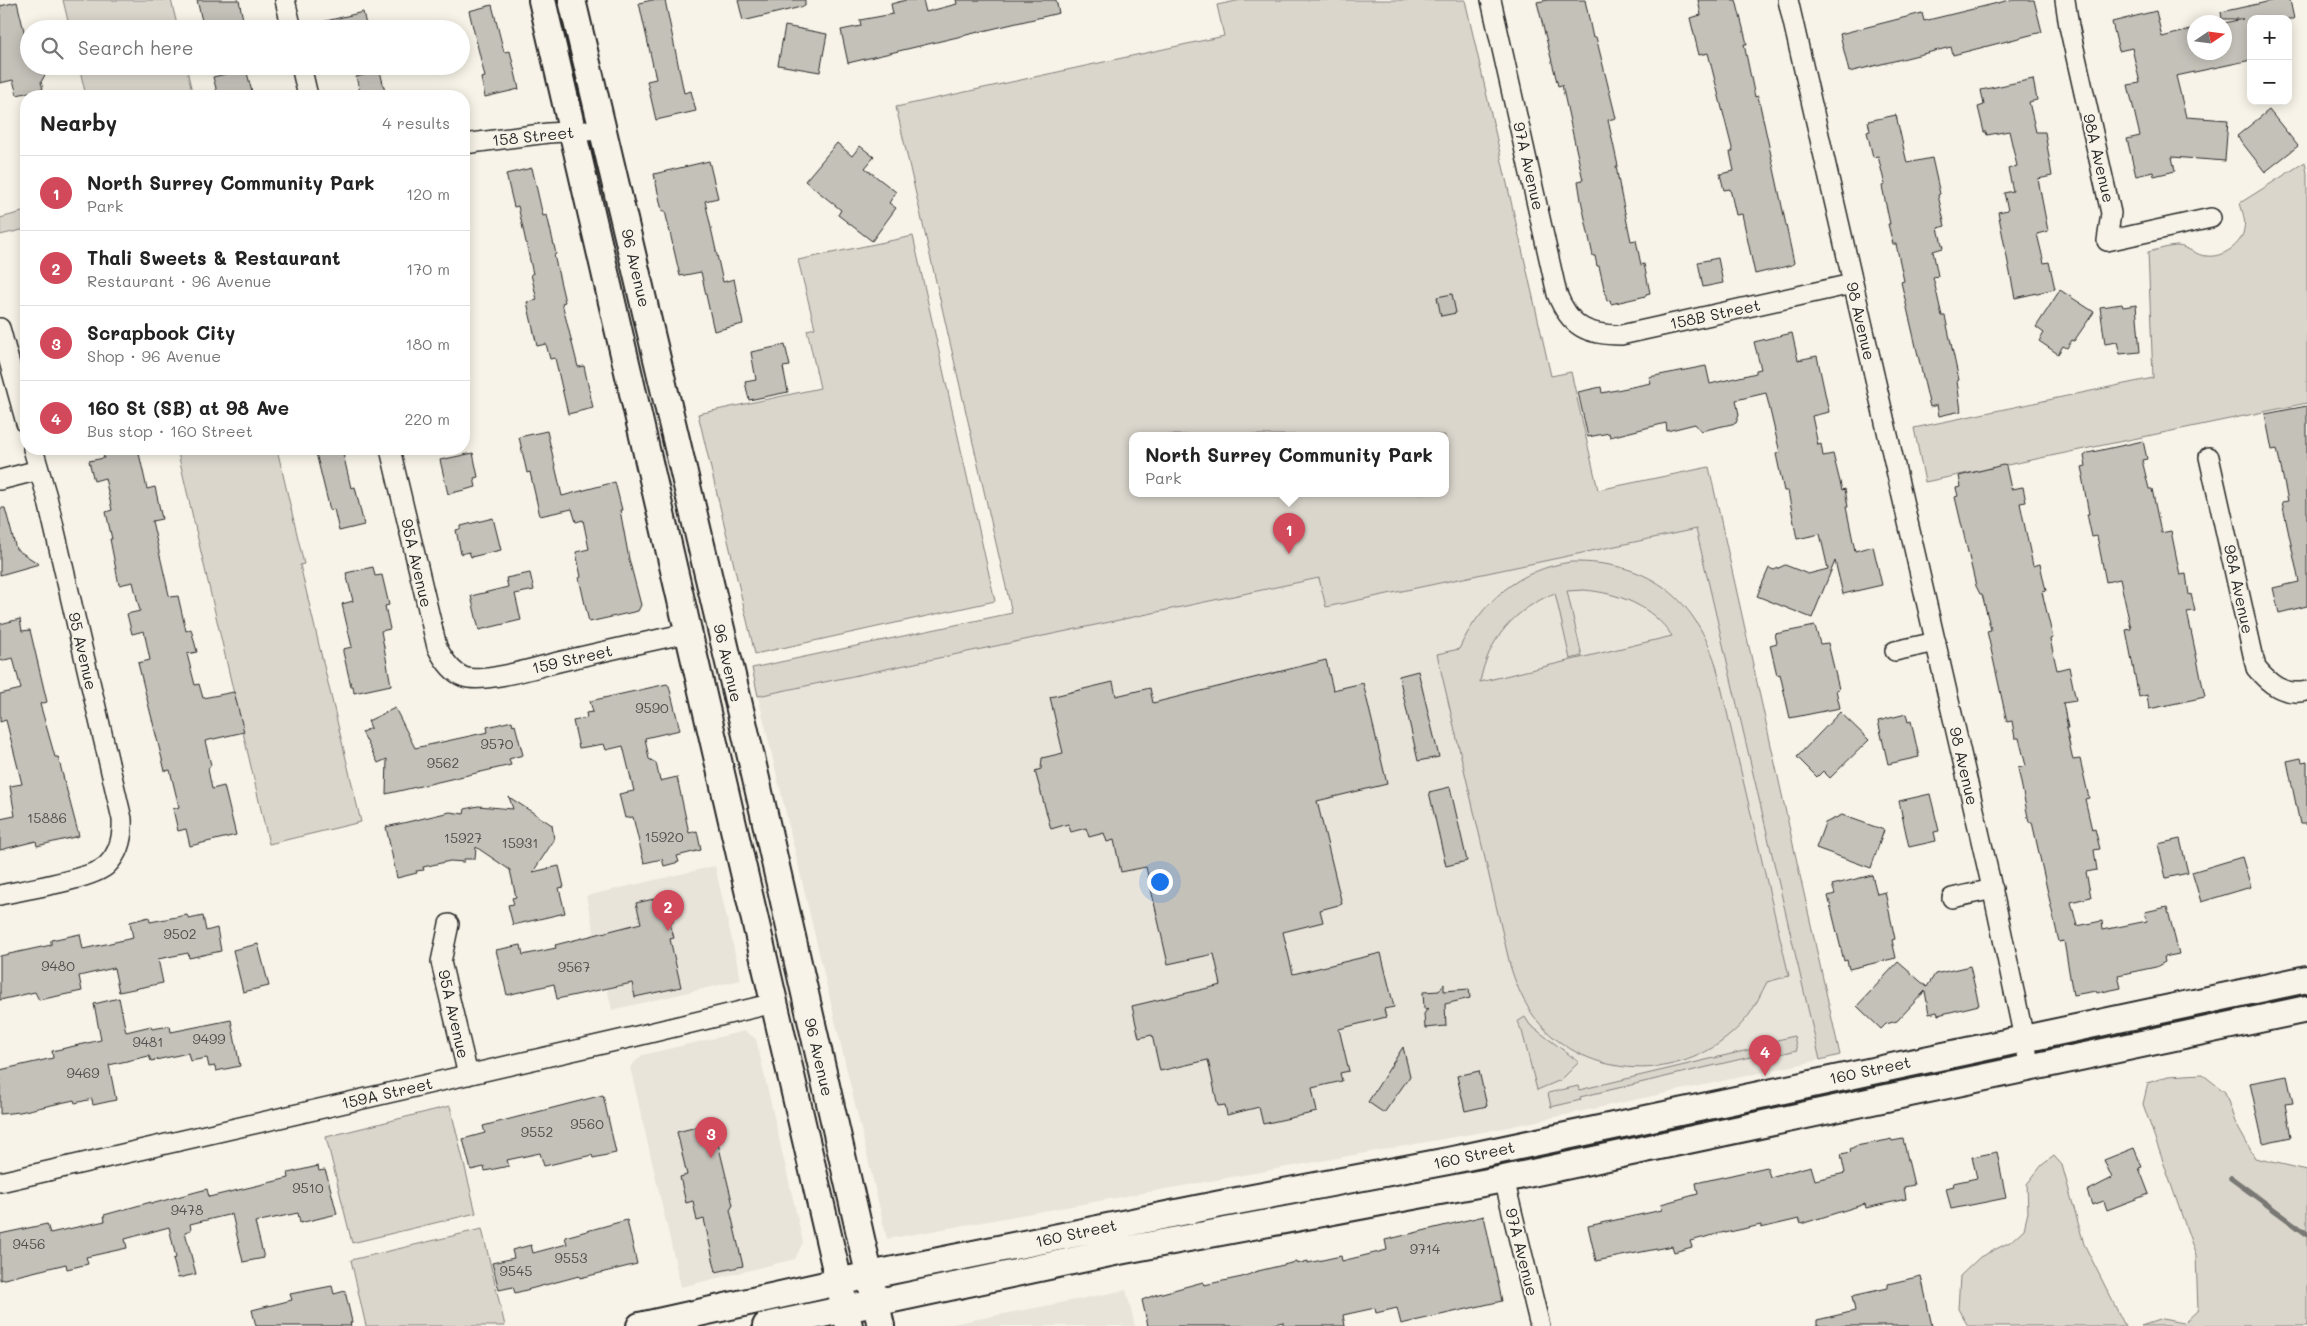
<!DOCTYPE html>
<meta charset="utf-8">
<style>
:root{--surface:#fff;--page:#f6f6f6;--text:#222;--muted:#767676;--line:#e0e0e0;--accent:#d1495b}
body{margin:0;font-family:Mali,sans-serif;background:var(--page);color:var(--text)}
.controls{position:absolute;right:15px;top:15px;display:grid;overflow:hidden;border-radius:10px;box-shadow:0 2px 12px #0003}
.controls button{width:45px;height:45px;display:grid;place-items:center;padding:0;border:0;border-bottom:1px solid var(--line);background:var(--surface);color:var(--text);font:25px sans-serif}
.compass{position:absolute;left:2187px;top:15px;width:45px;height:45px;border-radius:50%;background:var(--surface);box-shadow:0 2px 12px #0003;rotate:77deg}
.you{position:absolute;left:1159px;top:881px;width:18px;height:18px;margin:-12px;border:4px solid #fff;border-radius:50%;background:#1a73e8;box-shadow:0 0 0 8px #1a73e833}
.badge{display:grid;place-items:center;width:32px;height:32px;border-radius:50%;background:var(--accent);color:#fff;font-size:16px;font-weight:700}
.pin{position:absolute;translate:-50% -41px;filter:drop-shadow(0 1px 2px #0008)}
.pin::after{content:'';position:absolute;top:26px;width:18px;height:15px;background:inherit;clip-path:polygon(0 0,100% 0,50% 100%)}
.popup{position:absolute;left:1129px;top:432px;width:320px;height:65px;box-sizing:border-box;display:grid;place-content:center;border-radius:10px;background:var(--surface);filter:drop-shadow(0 1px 4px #0005);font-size:16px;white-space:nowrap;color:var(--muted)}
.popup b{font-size:19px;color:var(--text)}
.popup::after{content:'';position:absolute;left:50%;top:100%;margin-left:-10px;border:10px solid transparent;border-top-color:var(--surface)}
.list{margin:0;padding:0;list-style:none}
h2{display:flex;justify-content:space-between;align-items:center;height:65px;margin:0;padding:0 20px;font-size:21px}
h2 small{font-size:16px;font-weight:400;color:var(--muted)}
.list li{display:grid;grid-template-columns:32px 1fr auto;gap:15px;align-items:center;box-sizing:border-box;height:75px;padding:0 20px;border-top:1px solid var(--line)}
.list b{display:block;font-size:19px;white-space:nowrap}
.list p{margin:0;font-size:16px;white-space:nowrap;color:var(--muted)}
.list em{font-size:16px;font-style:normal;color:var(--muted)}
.icon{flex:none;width:28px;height:28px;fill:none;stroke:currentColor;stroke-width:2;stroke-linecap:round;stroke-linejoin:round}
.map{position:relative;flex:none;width:2307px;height:1326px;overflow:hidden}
.search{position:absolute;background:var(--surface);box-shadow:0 2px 12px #0003;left:20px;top:20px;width:450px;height:55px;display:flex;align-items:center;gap:12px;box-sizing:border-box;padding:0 18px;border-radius:28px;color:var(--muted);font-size:19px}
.panel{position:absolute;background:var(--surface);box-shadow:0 2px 12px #0003;left:20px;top:90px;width:450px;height:365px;border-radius:20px}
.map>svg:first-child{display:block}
.built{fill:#e8e4da}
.green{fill:#dad6cc;stroke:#82807c;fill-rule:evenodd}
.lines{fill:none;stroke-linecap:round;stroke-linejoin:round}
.stream{stroke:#7a7874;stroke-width:5.5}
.building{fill:#c4c1b9;stroke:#2b2b2b}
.street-casing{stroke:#2b2b2b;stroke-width:22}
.secondary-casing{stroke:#2b2b2b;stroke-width:30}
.street{stroke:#f7f3e8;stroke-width:19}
.secondary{stroke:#f7f3e8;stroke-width:26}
.labels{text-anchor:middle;stroke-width:4;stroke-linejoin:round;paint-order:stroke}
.number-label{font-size:14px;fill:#51504e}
.street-label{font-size:16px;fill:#2b2b2b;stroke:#f7f3e8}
</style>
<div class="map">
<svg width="2307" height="1326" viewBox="0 0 2307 1326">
<rect width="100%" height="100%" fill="#f7f3e8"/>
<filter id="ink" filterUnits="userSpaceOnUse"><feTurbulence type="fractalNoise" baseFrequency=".02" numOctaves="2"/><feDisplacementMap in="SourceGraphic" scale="10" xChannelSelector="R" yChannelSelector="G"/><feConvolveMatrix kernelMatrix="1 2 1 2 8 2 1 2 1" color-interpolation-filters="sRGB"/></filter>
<g filter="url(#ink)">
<path class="built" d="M1696,529L1820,1060L1499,1129L887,1239L758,696L1320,578L1327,607Z
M715,866L741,980L612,1010L586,896Z
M745,1031L756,1039L803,1242L795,1259L681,1287L630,1067L642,1055Z
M1126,1290L1135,1326H942L1045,1306Z"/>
<path class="green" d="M63,0H171L178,29H70Z
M1241,0H1465L1551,376L1571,372L1598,490L1709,467L1840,1055L1820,1060L1696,529L1326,607L1319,578L758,696L752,668L1012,613L896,107L1224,36L1217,5ZM1133,435H1445V493H1133Z
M79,66H186L193,96H86Z
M2305,162L2307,173V403L1925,482L1914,428L2153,378L2148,252C2157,250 2169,246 2178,246C2188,247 2197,256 2207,256C2222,258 2242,245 2244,229C2246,220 2242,211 2240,203Z
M26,211V229L0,235V218Z
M913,236L995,601L755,654L698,414L820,388L807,330L815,328L798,260Z
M177,449H277L304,564L300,565L361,822L269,844Z
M1571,562C1646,561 1693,594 1716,665L1789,976L1767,982C1761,993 1756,1005 1749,1015C1701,1077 1611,1085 1552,1036C1530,1017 1518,992 1510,965L1437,654L1459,649C1481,602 1519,569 1571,562ZM1584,590C1619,593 1652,606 1672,636L1480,682C1488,639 1515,609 1555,593L1570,659L1582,656L1567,591Z
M1525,1017L1530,1025L1579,1062L1561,1080L1537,1090L1522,1031L1517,1022Z
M1794,1036L1797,1050L1768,1057L1767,1053L1580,1097L1581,1100L1551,1107L1548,1093L1578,1086L1579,1090L1765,1046V1043Z
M2202,1074L2225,1092L2235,1122L2255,1158L2307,1170V1326H2141L2162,1319L2184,1323L2198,1310L2196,1256L2143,1104L2148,1083L2168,1076Z
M450,1106L476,1213L352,1243L326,1137Z
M2054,1156L2062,1165L2084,1244L2125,1326H1968L1958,1309L1960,1276L1980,1257L2010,1242L2024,1229L2028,1212L2027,1184L2042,1165Z
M482,1229L505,1326H366L351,1260Z"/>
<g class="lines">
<path class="stream" d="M2231,1178L2307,1234"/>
</g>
<path class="building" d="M197,0H239L245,29H204Z
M652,0H665L684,93L691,91L696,111L656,120L647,81L656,79L639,3Z
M738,0H805V6L743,21Z
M906,0H923L926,12L957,4L956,0H1056L1059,13L848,63L841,30L861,26L860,20L893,14L891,4Z
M1548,0H1585L1593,38L1596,37L1616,118L1608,120L1618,166H1616L1621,194L1631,241L1636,240L1641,265L1644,264L1650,293L1646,294V296L1611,304L1610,300L1607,301L1599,266H1597L1595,256H1593L1581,200L1578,181L1583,180L1562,85L1558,86L1537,2Z
M1698,0H1736L1747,44H1744L1755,97L1758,96L1776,178L1794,263L1792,265L1755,274L1742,214L1736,215L1730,189L1724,190L1720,174L1734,171L1730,152H1733L1708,53L1699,55L1690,18L1701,15Z
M2010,0H2034L2042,32L1953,55L1951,47L1849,72L1840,34L1922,13L1924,21Z
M2276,0H2290L2294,19H2251V60L2176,76L2186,117L2228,120L2225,161L2172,157L2175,171L2154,176L2153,172L2136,176L2127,139L2140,136L2128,85L2140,83L2132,48L2119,51L2112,22L2156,11L2162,37L2194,29V52H2224V23L2243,19H2222L2221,12Z
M17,2L29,52V66H50L41,82L43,89L17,95L13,80L0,83V6Z
M492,5L504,52L510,51L519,89L485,97L481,78L485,77L469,11Z
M363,12L367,29H319L318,23Z
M785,26L827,34L820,72L778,65Z
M246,69L252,92L245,94V96H218L213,77Z
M380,71L386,96H361L356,77Z
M2033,79L2037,100L2029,102L2036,132H2045L2052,176L2038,179L2048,231L2037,234L2044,263L2049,262L2055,289L2015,298L1998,212L2008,210L2004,193L2013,191L2008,169L2017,166L2009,131L1987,135L1986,132H1984L1978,107L1984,105L1981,90Z
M2269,110L2298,146L2265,172L2237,136Z
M1896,115L1907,163L1932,158L1940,194L1938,195L1945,226L1938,228L1943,248L1933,251L1938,276L1933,277L1942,316H1945L1959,380L1957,381L1961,411L1939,416L1937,405L1930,407L1901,282L1904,281L1896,244H1893L1888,224H1890L1882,186L1885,185L1878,156L1873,157L1867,132L1870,131L1868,121Z
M837,143L852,156L860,146L874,157L865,168L896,192L889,203L896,208L872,241L838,215L841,210L805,181Z
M709,161L718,198L705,201L723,282L734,279L743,324L714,331L701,272L680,276L665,211H662L654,174Z
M532,168L543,216L547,215L556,254L554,255L565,302L562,303L578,367L584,366L593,408L568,414L555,358L550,359L546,344L537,346L527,302L537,300L531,274H533L518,206L514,207L506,174Z
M1718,258L1723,283L1703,287L1698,262Z
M2060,290L2094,312L2074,341L2072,340L2067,348L2063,346L2058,354L2039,341L2044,333L2036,327Z
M1452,294L1456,313L1441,316L1437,297Z
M2122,304L2123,307L2136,305L2140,352L2120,354L2117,342L2105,344L2100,307Z
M1792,333L1798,360L1817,356L1829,412L1812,416L1818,445L1821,444L1823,456L1833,454L1842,490L1845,489L1848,507H1846L1855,551L1873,546L1882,585L1843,594L1835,561L1812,618L1757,596L1769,568L1774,570L1785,565L1808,574L1828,569L1820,534L1797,539L1788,491H1784L1776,454L1780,453L1766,393L1736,400L1739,415L1736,423L1701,431L1695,424L1667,431L1666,423L1610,437L1609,433L1588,437L1578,392L1601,387L1602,393L1651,383L1649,377L1706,366L1710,384L1756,373V370L1761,369L1754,342Z
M785,345L790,366L783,367L788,392L749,400L745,382L756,380L751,352Z
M2307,406V606L2279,613L2273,588L2299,582L2282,502L2288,501L2277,449L2272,450L2265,414Z
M547,431L562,496L615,482L622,510H620L629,559L641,605L638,611L589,622L579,578L581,577L576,552L589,549L583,520L576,522L572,509L540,516L530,472L527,473L519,437Z
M2143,441L2147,459L2142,460L2149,489H2152L2161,533L2171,531L2180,575L2186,574L2189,595L2191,594L2195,611L2187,612L2205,697L2149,709L2147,695L2139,697L2126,630L2131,629L2120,579L2106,582L2097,536L2092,537L2087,514H2089L2082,476H2084L2082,467L2086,466L2084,456L2088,453Z
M102,449H138L147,489L155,487L162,519L152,521L169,595L171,597L178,596L186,631L191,629L197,652L187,654L195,685L199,684L203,698L234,692L244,732L205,741L211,765L208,769L212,789L224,786L236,835L190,846L186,829L178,831L173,809L179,807L170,770L165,771L138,663L150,660L144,631L132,634L127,614L140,611L133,582L119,585L110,539H112L106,512L112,510L105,478L94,481L89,461L104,458Z
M315,449H342L351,488L355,487L364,525L339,531L334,509L330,510Z
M473,453L478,477L474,478L476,487L448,494L440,460Z
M2003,465L2006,466L2011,489L2023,487L2026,502L2020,503L2033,566L2040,564L2046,591L2042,592L2053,638L2050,639L2057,670L2069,667L2076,701L2063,703L2068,728H2066L2073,760L2080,759L2089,798L2085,799L2092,830L2095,829L2100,849L2094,850L2097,870L2086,872L2091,897L2071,902L2077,926L2102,921L2103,930L2147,921L2145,912L2167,907L2179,954L2164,957L2165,962L2156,967L2118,975L2121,988L2097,993L2096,991L2073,995L2064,941L2059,942L2032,822H2029L2018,768L2026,766L2019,738H2015L2012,721L2007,722L1987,631L1991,630L1982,594H1980L1976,586L1955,497L1958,496L1956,488L1961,487L1959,476Z
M0,508H5L16,549L39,564L0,575Z
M493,518L501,550L471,557L469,552L461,554L456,530L461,529V526Z
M373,567L375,576L382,575L389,605L385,606L390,629L381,631L391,685L354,693L353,686H351L343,652V649L352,647L342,604L353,601L346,573Z
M530,573L534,590L515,594L521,620L479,630L471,596L508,587L506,578Z
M20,619L22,631L30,630L47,702L40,704L55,757H58L79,836L37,846L36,841L0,850V819L15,816L10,786L22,784L6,720L0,722V694L21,689L13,658L0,661V624Z
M1815,626L1820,644L1828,643L1839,689L1836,690L1840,708L1790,718L1780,674L1777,675L1770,645L1777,643L1775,634Z
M1326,660L1333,690L1363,683L1387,784L1317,801L1342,904L1320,910L1323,922L1283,932L1293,974L1381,953L1394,1007L1384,1009L1386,1017L1339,1029L1349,1071L1340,1073L1342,1081L1312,1088L1317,1112L1263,1124L1259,1107L1227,1115L1225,1105L1218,1106L1208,1060L1160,1071L1152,1035L1139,1038L1132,1006L1221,985L1214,954L1168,964L1146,867L1121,872L1114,840L1107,842L1104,833L1089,837L1086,828L1071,832L1068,824L1051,829L1035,771L1041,769L1042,758L1063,753L1050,697L1113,682L1116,696L1150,688L1153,703Z
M1418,671L1439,757L1418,761L1399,676Z
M667,684L669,686L680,730L645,738L649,759L656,763L660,781L677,777L689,833L697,831L701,850L677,856L679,862L664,866L662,859L644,863L633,817L625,818L619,794L634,791L623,746L606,750L604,744L579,748L573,721L587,718L586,713L593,712L590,701Z
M395,708L415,748L488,732L487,727L512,721L513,726L515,725L523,755L509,759L511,765L386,794L387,759L378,763L362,732L371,728L368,721Z
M1840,712L1869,740L1830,778L1823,771L1817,777L1797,757Z
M1906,714L1908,722L1911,721L1919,757L1888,764L1878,721Z
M2301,758L2302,762L2307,761V824H2300L2287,761Z
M1450,787L1467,861L1446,866L1429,792Z
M1930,794L1939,831L1934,832L1936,841L1909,847L1899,801Z
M509,797L552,825L554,840L533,872L559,866L564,887L559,888L565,913L513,925L508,905L514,904L512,898L516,897L510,870L476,847L475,859H464V862L450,861L423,867L424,870L416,871L417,873L397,878L386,827L450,812L464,814L465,809L478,806L513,809Z
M1842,815L1884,830L1871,868L1816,848L1825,823Z
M2180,839L2188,873L2166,878L2158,844Z
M2242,857L2251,887L2201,902L2192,872Z
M1872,875L1877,894L1885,892L1895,939L1892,940L1896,958L1849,969L1847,960L1844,961L1828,896L1835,894L1832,885Z
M667,896L673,917V922L670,923L674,938L670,939L681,987L635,997L632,983L557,999L554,984L507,995L496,950L521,945L523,955L556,948L555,945L641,923L636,903Z
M187,915L189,919L203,916L206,931L217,928L221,951L189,958L188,953L158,959L163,983L119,992L114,968L79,976L82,991L39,1000L35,992L0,1000V956L51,945V940L80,934L83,949L133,938L130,922L149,917L150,922Z
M258,944L269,986L243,992L233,950Z
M1898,962L1927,987L1935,974L1970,966L1979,1005L1938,1015L1937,1012L1929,1014L1925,991L1897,1021L1886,1024L1881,1029L1857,1006Z
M1444,984V991L1469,989L1470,998L1445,1004L1446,1026L1425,1028L1424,1014L1428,1008L1424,1009L1423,992L1439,991Z
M119,998L126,1032L151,1026L152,1029L170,1026L171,1032L231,1020L240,1066L216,1071L215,1066L209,1067L207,1058L190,1061L188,1053L151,1061L149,1056L109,1065L116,1100L93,1105L92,1099L75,1103L74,1100L20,1112L0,1114V1070L53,1058L52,1051L101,1040L94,1004Z
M1403,1047L1410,1076L1384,1113L1368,1102Z
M1479,1071L1487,1106L1465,1111L1457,1076Z
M2287,1076L2293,1103L2285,1104L2291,1137L2263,1143L2250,1083Z
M603,1095L616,1153L593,1158L592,1155L544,1166L540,1153L507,1160L509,1166L485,1171L484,1167L471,1170L463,1139L485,1133L483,1126Z
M713,1123L733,1205L730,1210L743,1266L716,1272L704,1219L697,1221L693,1201L686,1203L680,1177L687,1175L677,1132Z
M1888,1140L1891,1139L1892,1141L1903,1139L1914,1185L1904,1187L1906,1199L1866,1208L1865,1204L1801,1224L1799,1219L1761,1228V1225L1725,1233V1232L1690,1241L1692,1247L1674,1252L1672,1246L1596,1261L1588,1226L1662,1210L1661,1204L1698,1194L1696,1183L1767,1167L1770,1177L1811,1166L1815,1180L1845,1173L1841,1154L1851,1152L1850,1149L1856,1146Z
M2134,1148L2142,1167L2139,1168L2149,1194L2107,1210L2104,1201L2092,1205L2087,1191L2112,1178L2104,1160Z
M1997,1152L2006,1198L1951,1209L1946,1188L1954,1186L1953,1183L1977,1178L1972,1157Z
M318,1166L319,1171L325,1170L328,1179L337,1214L300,1223L298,1213L255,1222L264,1258L243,1262L232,1214L190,1224L191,1230L185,1232L196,1274L178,1278L173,1259L176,1258L169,1227L125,1239L127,1248L86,1257L88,1264L67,1269L66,1264L0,1280V1234L47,1224L50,1233L105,1221L104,1215L151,1202V1204L207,1189L209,1197L289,1178L288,1173Z
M1484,1216L1502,1301L1401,1324L1397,1308L1376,1313L1375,1308L1343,1315L1345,1326H1283V1322L1265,1326H1148L1142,1300L1155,1295L1203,1282L1204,1285L1242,1277L1258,1271L1296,1262L1297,1264L1308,1261V1263L1341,1256L1342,1261L1387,1250L1385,1240Z
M627,1220L637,1264L580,1278L579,1276L515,1293L513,1287L499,1290L492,1263L514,1258L512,1250L531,1245L533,1253L567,1244L565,1237Z
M1921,1276L1932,1326H1817V1320L1855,1311L1852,1296L1888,1288V1284Z
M332,1286L334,1294L345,1291L352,1322L350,1323L351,1326H256L252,1310L292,1300L290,1294Z"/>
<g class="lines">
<defs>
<path id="street" d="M285,0L292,29
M1491,0L1557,294C1570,327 1587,335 1621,335L1852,284
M1788,0L1995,901L2030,1067
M2065,0L2069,26L2111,213L2107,241L2211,218
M301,66L308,96
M464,144L548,133L603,130
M0,328L26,423
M390,449L437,647C443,659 451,672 464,677C483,684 538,667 558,662C601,652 645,642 688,633
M2209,457L2256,668C2269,684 2284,696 2307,691
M0,480L39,470
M1895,651L1936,642
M0,895C22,890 94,879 107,865C120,852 123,836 122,819L47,497L33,449
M1952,898L1993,889
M449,924L441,962L468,1075
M1504,1179L1540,1326
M0,1182L633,1037L774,1003"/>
<path id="secondary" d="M542,0L849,1326
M572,0L743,722L881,1326
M640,1326L870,1275L1221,1204L1448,1161L2307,979
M766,1326L1119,1251L1504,1179L2307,1009"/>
</defs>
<use href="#street" class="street-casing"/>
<use href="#secondary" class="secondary-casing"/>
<use href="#street" class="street"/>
<use href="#secondary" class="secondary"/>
</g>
</g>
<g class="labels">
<g class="number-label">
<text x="652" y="713">9590</text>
<text x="497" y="749">9570</text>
<text x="443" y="768">9562</text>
<text x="47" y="823">15886</text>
<text x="664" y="842">15920</text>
<text x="463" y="843">15927</text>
<text x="520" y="848">15931</text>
<text x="180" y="939">9502</text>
<text x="58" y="971">9480</text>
<text x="574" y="972">9567</text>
<text x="209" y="1044">9499</text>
<text x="148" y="1047">9481</text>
<text x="83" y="1078">9469</text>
<text x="587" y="1129">9560</text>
<text x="537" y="1137">9552</text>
<text x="308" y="1193">9510</text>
<text x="187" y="1215">9478</text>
<text x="29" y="1249">9456</text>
<text x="1425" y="1254">9714</text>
<text x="571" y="1263">9553</text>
<text x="516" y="1276">9545</text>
</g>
<g class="street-label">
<text transform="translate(533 136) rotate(-6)" y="6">158 Street</text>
<text transform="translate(2099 158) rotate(77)" y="6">98A Avenue</text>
<text transform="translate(1529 166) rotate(77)" y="6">97A Avenue</text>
<text transform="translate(636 268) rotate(77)" y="6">96 Avenue</text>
<text transform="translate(1715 314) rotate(-12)" y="6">158B Street</text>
<text transform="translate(1861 321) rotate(77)" y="6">98 Avenue</text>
<text transform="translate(417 563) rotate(77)" y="6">95A Avenue</text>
<text transform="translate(2239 589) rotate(78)" y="6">98A Avenue</text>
<text transform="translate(83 651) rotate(77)" y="6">95 Avenue</text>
<text transform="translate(572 659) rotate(-13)" y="6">159 Street</text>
<text transform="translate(728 663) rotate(77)" y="6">96 Avenue</text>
<text transform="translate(1964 766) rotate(77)" y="6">98 Avenue</text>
<text transform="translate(454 1014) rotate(77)" y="6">95A Avenue</text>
<text transform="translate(819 1057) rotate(77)" y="6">96 Avenue</text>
<text transform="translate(1870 1070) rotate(-12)" y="6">160 Street</text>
<text transform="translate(387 1093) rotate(-13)" y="6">159A Street</text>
<text transform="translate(1474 1155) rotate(-12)" y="6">160 Street</text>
<text transform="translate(1076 1233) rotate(-12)" y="6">160 Street</text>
<text transform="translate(1522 1252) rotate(76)" y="6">97A Avenue</text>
</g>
</g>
</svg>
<div class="controls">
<button>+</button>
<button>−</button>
</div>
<svg class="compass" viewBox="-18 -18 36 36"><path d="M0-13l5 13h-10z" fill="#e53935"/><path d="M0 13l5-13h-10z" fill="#767676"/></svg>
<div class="you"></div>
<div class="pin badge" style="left:1289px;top:554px">1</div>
<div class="popup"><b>North Surrey Community Park</b>Park</div>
<div class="pin badge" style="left:668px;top:931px">2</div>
<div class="pin badge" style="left:711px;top:1158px">3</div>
<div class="pin badge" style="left:1765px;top:1076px">4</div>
<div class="search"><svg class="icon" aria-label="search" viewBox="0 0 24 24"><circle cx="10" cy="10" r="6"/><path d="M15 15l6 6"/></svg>Search here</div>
<section class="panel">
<h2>Nearby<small>4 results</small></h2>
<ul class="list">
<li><span class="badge">1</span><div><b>North Surrey Community Park</b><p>Park</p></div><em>120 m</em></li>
<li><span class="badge">2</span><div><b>Thali Sweets &amp; Restaurant</b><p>Restaurant · 96 Avenue</p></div><em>170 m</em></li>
<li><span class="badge">3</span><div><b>Scrapbook City</b><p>Shop · 96 Avenue</p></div><em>180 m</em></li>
<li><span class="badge">4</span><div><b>160 St (SB) at 98 Ave</b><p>Bus stop · 160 Street</p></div><em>220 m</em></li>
</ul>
</section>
</div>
